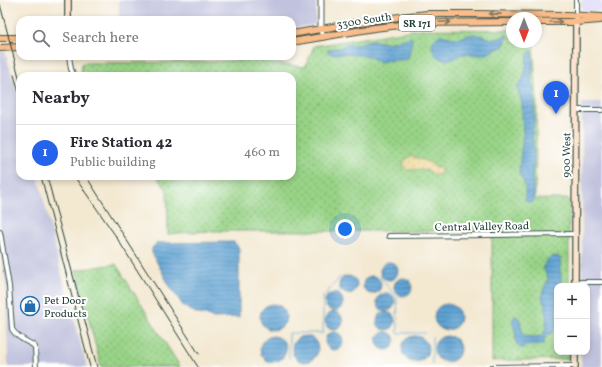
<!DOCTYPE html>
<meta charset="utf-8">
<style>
:root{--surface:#fff;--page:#f7f7f7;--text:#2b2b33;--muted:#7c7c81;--line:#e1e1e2;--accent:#2563eb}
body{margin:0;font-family:Vollkorn,serif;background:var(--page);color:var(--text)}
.controls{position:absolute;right:12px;bottom:12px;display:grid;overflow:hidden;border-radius:8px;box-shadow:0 2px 6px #0003}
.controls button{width:36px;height:36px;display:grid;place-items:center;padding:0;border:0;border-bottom:1px solid var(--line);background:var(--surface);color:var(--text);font:20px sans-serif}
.compass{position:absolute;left:506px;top:12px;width:36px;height:36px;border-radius:50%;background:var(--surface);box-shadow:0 2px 6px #0003;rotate:180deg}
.you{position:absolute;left:345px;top:229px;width:14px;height:14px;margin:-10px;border:3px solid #fff;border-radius:50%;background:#1a73e8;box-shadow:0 0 0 6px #1a73e833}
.badge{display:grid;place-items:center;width:26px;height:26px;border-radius:50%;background:var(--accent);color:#fff;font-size:13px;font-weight:700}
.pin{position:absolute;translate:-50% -33px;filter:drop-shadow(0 1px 2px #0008)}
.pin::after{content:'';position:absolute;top:21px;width:14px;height:12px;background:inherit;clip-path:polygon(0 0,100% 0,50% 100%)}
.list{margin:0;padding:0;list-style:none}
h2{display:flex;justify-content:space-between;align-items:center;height:52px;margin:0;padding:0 16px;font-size:17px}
h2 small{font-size:13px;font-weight:400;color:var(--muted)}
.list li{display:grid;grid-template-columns:26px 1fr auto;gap:12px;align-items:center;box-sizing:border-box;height:56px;padding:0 16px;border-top:1px solid var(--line)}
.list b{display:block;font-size:15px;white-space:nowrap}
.list p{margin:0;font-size:13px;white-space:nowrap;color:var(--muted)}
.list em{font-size:13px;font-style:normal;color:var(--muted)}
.icon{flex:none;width:22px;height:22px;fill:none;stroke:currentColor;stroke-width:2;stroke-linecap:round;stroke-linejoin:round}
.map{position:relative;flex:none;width:602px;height:367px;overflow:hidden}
.search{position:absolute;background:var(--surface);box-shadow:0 2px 6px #0003;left:16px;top:16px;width:280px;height:44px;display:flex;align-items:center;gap:10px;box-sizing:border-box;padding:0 14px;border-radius:12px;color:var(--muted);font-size:15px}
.panel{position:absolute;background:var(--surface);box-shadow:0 2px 6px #0003;left:16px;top:72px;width:280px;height:108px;border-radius:12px}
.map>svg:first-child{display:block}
.built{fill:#dbd6f7}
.industrial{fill:#c1c2dd}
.grass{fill:url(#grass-dots);stroke:#5c885d}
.sand{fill:url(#sand-dots);stroke:#868c69}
.water{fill:url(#water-rules);stroke:#3f7084}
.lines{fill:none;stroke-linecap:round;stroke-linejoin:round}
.stream{stroke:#5fa2d3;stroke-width:1}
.minor-casing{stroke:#3f574b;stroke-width:6}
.tertiary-casing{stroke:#3f574b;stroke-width:7}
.secondary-casing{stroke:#3f574b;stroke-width:8}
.primary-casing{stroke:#3f574b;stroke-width:8}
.minor{stroke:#fff;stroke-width:4}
.tertiary{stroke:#fff;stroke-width:5}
.secondary{stroke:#fde4d0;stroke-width:5.5}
.primary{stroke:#f9bc8a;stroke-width:6}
.rail{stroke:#1f3d34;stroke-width:1}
.oneway{stroke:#81765b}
.labels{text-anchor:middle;stroke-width:4;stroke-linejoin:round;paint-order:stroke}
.shield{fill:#fff;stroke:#627771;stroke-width:1}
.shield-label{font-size:10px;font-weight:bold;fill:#1f3d34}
.street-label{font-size:11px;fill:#1f3d34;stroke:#fff}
.poi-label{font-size:11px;fill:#1f3d34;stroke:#fff;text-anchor:start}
</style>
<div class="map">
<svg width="602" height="367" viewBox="0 0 602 367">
<defs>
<pattern id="grass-dots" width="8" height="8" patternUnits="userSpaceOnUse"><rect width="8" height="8" fill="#98d386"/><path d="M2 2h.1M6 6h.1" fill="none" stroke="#7bac6e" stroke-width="1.8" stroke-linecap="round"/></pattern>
<pattern id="sand-dots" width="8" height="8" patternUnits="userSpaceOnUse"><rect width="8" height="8" fill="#eeda9e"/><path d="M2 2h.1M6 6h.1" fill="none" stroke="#ccbc89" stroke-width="1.8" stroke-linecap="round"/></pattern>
<pattern id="water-rules" width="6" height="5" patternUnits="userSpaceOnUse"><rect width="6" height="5" fill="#5fa2d3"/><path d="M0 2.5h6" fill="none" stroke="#4e85ac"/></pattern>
</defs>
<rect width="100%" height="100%" fill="#fff"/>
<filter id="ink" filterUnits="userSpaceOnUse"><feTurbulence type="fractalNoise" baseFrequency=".025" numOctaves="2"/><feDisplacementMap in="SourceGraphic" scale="8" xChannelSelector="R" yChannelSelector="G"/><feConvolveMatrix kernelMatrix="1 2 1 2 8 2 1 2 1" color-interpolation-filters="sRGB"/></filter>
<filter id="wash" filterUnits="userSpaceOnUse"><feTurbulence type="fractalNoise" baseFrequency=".012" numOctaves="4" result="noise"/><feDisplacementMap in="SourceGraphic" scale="16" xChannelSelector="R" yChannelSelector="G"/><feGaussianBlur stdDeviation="0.9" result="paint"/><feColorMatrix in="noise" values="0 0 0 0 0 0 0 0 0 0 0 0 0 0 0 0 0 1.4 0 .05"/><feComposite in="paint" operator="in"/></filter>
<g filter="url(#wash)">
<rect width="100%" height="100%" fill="#f3e8d0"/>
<path class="built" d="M581,0H602V11H584L581,7Z"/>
<path class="industrial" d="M119,0H316V23L314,25L292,28V20H119Z
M0,51H5L20,104V176H38L61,272L87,367H8L6,285L0,245Z
M582,103H602V367H581V352H587V286H582Z"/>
<path class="grass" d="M419,29L512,30V42H533L537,100L535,199H569V286H557V352H568V359L492,361V228H477L474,231H210L168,234L167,190L156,176H292V76H81L82,63L201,62L251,60L305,67L314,46Z
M116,264L176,360L180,367H101L76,270Z"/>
<path class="sand" d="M412,156L431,163L434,167H438L441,169V174C434,178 433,172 427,170C420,169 413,170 407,170L403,166C404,160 407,158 412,156Z"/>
<path class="water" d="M441,34L442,36C447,35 452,39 458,38C463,38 468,34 473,34C486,34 494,45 506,34L508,36L503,47C500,48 497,48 494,50C490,52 487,55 483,55C477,56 471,53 464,54C460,55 457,57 453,59C443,62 433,57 432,46C432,40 437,37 441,34Z
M411,37L412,41L410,49L409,56L407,59L402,60H392L380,62L368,56L344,54H331L327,51L330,49L340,48L346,44L356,45L367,41L372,40L386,43L409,38Z
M532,51L533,67L531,80L534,89L535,105L534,122L532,135L533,140L534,159L532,175L534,201L530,203L525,201V186L519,173V171L523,133L522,114V104L517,87L524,77L528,54L530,52Z
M234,242L239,248V317L212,318L210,316L198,314L184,307L169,285L152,253V248L157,243Z
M553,256L559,257C562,261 560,264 560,270C561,277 562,278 560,286H557V328L554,332L550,333L544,339V344L534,346L528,345L523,348H520L517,345L516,340L515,331L512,321L514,317L516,316L519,318L523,334L525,336C529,336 537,338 541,336C548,331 547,313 545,305C544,302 542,299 542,296C542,289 547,284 548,278L543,267L547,260Z
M380 271a9 9 0 1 1 18 0a9 9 0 1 1-18 0Z
M363 285a9 9 0 1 1 18 0a9 9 0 1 1-18 0Z
M339 285a9 9 0 1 1 18 0a9 9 0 1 1-18 0Z
M394 287a9 9 0 1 1 18 0a9 9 0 1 1-18 0Z
M325 302a9 9 0 1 1 18 0a9 9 0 1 1-18 0Z
M377 302a9 9 0 1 1 18 0a9 9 0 1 1-18 0Z
M260 317a13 13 0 1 1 26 0a13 13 0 1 1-26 0Z
M434 317a13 13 0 1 1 26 0a13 13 0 1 1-26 0Z
M325 321a9 9 0 1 1 18 0a9 9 0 1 1-18 0Z
M377 321a9 9 0 1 1 18 0a9 9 0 1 1-18 0Z
M325 341a9 9 0 1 1 18 0a9 9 0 1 1-18 0Z
M377 341a9 9 0 1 1 18 0a9 9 0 1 1-18 0Z
M434 349a13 13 0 1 1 26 0a13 13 0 1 1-26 0Z
M260 349a13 13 0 1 1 26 0a13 13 0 1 1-26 0Z
M402 349a13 13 0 1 1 26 0a13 13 0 1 1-26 0Z
M292 349a13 13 0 1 1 26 0a13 13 0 1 1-26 0Z"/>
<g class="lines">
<path class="stream" d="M380,277L397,298L398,333H425
M432,337V364
M289,358V333H323V297L340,277"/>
</g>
</g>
<g filter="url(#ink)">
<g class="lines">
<defs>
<path id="minor" d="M576,15V0
M69,56L71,69L74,76
M576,110H602
M0,232L9,286L12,329C16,337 26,341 33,345L35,347L36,367
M389,236L575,234
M575,282H602
M492,367L575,366"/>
<path id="tertiary" d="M321,0V30L323,37"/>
<path id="secondary" d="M68,20V0
M575,286L576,18
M575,367V352"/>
<path id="primary" d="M536,22H576L600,20
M292,34L373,20L427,14H471L567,15L602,17
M0,38H20
M292,42L374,28L418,23L512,22
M0,48L20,47"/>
</defs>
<use href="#minor" class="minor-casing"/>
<use href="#tertiary" class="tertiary-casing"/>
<use href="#secondary" class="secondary-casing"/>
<use href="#primary" class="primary-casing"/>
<use href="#minor" class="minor"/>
<use href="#tertiary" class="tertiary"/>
<use href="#secondary" class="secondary"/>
<use href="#primary" class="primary"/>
<path class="rail" d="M0,4L20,81
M14,75L20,96
M41,176L90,367
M47,176L97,367
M74,176L115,235L198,367
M86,176L199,354"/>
</g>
<defs><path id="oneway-shaft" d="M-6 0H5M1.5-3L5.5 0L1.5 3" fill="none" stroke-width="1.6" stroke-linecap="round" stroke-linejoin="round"/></defs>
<g class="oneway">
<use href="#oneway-shaft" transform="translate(495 14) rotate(-179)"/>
<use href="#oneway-shaft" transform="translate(445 22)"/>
<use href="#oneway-shaft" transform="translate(556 22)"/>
</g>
</g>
<defs>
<symbol id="shop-ring" viewBox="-11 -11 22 22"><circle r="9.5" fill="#fff" stroke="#1f6fb2" stroke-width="1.5"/><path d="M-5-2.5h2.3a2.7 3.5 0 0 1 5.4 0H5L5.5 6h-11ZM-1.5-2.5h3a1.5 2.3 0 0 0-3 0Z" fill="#1f6fb2"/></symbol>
</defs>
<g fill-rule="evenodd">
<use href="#shop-ring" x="19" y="295" width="22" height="22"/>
</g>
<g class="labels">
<rect class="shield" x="399" y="15" width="36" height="16" rx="3"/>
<g class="shield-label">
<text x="417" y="27">SR 171</text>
</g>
<g class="street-label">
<text transform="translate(364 20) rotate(-9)" y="4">3300 South</text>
<text transform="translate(566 155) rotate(-89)" y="4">900 West</text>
<text transform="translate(482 226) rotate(-1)" y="4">Central Valley Road</text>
</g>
<g class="poi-label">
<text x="44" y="304">Pet Door<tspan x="44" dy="13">Products</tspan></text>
</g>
</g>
</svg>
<div class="controls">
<button>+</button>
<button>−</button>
</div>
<svg class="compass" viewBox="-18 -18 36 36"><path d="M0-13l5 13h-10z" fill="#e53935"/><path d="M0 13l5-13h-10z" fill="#7c7c81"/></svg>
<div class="you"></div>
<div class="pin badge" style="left:556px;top:114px">1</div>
<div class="search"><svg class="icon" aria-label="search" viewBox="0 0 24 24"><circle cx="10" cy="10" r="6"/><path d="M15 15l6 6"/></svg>Search here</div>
<section class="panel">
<h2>Nearby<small></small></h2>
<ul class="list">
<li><span class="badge">1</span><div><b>Fire Station 42</b><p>Public building</p></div><em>460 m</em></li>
</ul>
</section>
</div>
